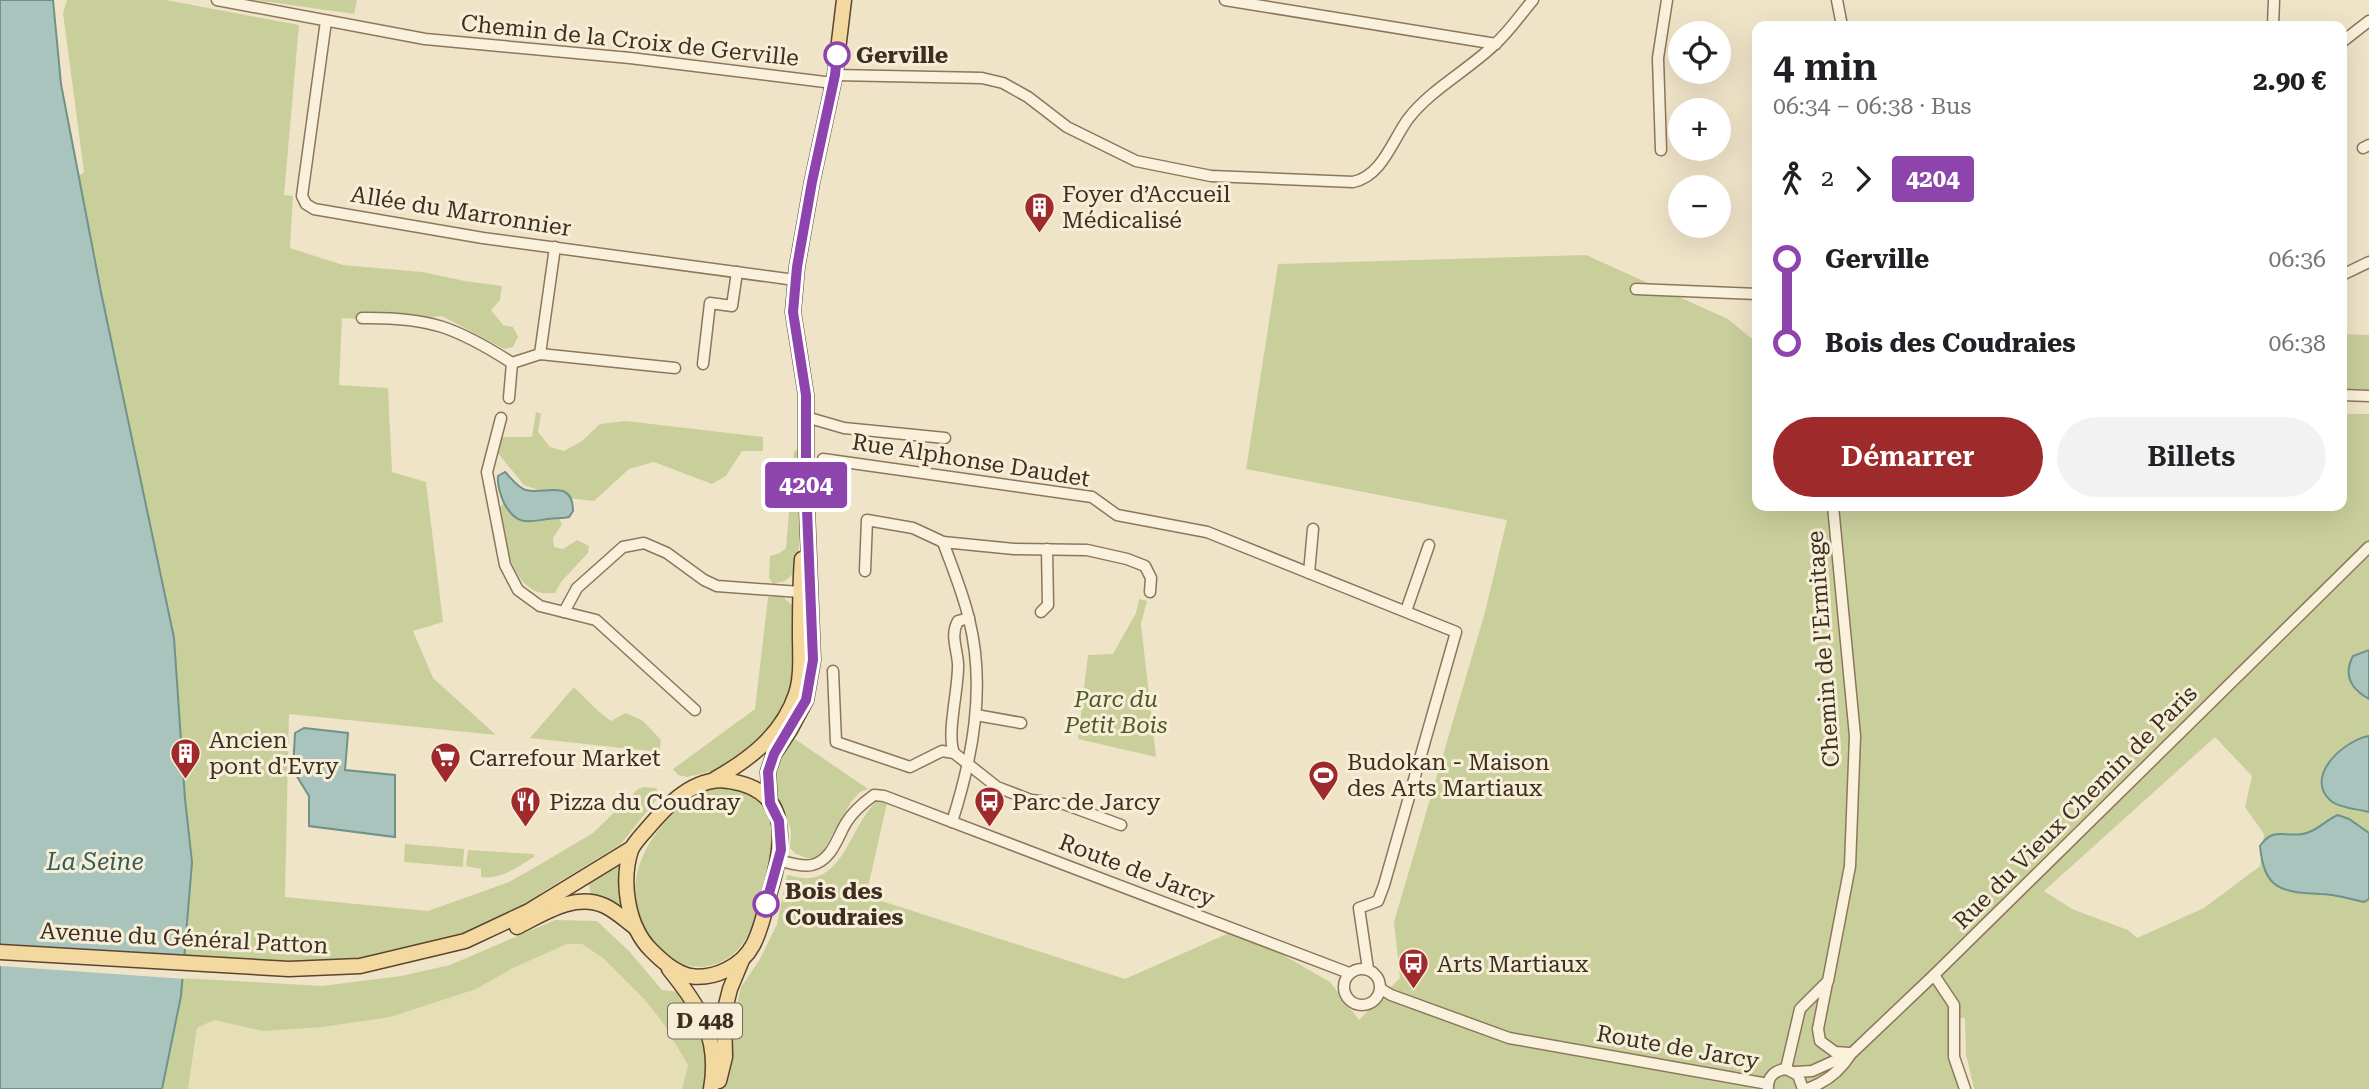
<!DOCTYPE html>
<html lang="fr">
<meta charset="utf-8">
<style>
:root{--surface:#fff;--page:#f2f2f2;--text:#202124;--muted:#757577;--accent:#9e2a2b}
body{margin:0;font-family:"Roboto Serif",serif;background:var(--page);color:var(--text);height:100vh;display:flex;flex-direction:column;font-size:26px;white-space:nowrap}
*{box-sizing:border-box;margin:0}
p{font-size:23px;color:var(--muted)}
.icon{flex:none;width:38px;height:38px;fill:none;stroke:currentColor;stroke-width:2;stroke-linecap:round;stroke-linejoin:round}
.map{position:relative;flex:1;overflow:hidden}
.details{position:absolute;left:1752px;top:21px;width:595px;height:490px;display:flex;flex-direction:column;background:var(--surface);border-radius:14px;box-shadow:0 7px 28px #0002}
.details>*{flex:none}
.badge{padding:0 14px;border-radius:5px;font-size:24px;line-height:46px}
.controls{position:absolute;left:1668px;top:21px;display:grid;gap:14px}
.controls a{display:grid;place-items:center;width:63px;height:63px;border-radius:50%;background:var(--surface);box-shadow:0 7px 28px #0002;font-size:35px}
.map>.badge{position:absolute;translate:-50% -50%;box-shadow:0 0 0 4px #fff}
.legs{display:flex;align-items:center;gap:10px;height:77px;padding:0 21px;font-size:23px}
.legs p{margin-inline-start:auto}
.summary{display:flex;align-items:center;justify-content:space-between;height:119px;padding:0 21px}
h1{font-size:38px;font-weight:600;line-height:52px}
.button{display:flex;gap:14px;margin-top:auto;padding:14px 21px}
.button a{flex:1;height:80px;border-radius:42px;background:var(--accent);color:#fff;font-size:28px;font-weight:600;line-height:80px;text-align:center}
.button a+a{background:var(--page);color:var(--text)}
ul{padding:0 21px;list-style:none}
li{display:flex;align-items:center;gap:24px;height:84px;font-size:26px}
li i{display:grid;place-items:center;width:10px;height:100%;margin:0 9px;background:currentColor}
li i::after{content:'';width:18px;height:18px;margin:-9px;border:5px solid;border-radius:50%;background:var(--surface)}
li p{margin-inline-start:auto}
li:first-child i{background:linear-gradient(#0000 50%,currentColor 0)}
li:last-child i{background:linear-gradient(currentColor 50%,#0000 0)}
.map>svg:first-child{display:block}
.farmland{fill:#e6deb5}
.green{fill:#c9cf9b;fill-rule:evenodd}
.water{fill:#a9c4bc;stroke:#6f938a;stroke-width:2}
.pier{fill:#f0e4c8}
.lines{fill:none;stroke-linecap:round;stroke-linejoin:round}
.minor-casing{stroke:#8d765c;stroke-width:13}
.major-casing{stroke:#5b4430;stroke-width:17}
.minor{stroke:#faf1dc;stroke-width:10}
.major{stroke:#f3d9a0;stroke-width:14}
.line-1-casing{stroke:#fff;stroke-width:16}
.line-1{stroke:#8e44ad;stroke-width:10}
.stop-1-dot{fill:#fff;stroke:#8e44ad;stroke-width:3.5}
.labels{text-anchor:middle;stroke-width:6;stroke-linejoin:round;paint-order:stroke}
.shield{fill:#f7eed8;stroke:#756857;stroke-width:2}
.shield-label{font-size:21px;font-weight:bold;fill:#3d2e20}
.street-label{font-size:23px;fill:#3d2e20;stroke:#f7eed8}
.stop-label{font-size:23px;font-weight:bold;fill:#3d2e20;stroke:#f7eed8;text-anchor:start}
.poi-label{font-size:23px;fill:#3d2e20;stroke:#f7eed8;text-anchor:start}
.park-label{font-size:23px;font-style:italic;fill:#4d5a26;stroke:#f7eed8}
.water-label{font-size:24px;font-style:italic;fill:#2f5d5a;stroke:#f7eed8}
</style>
<div class="map">
<svg width="2369" height="1089" viewBox="0 0 2369 1089">
<rect width="100%" height="100%" fill="#f0e4c8"/>
<polygon class="farmland" points="567,944 582,944 603,958 645,1000 663,1023 688,1065 682,1089 188,1089 197,1028 214,1020 263,1031 476,989 513,968"/>
<g class="green">
<polygon points="67,0 166,0 299,25 284,195 293,196 290,248 343,265 422,272 465,281 502,286 500,300 491,310 503,325 513,327 518,337 513,347 504,349 442,316 400,321 342,318 339,385 388,388 392,472 426,482 443,622 413,631 433,678 496,735 289,714 285,897 428,911 509,882 539,865 593,833 638,789 644,787 656,788 660,795 621,844 541,893 540,897 466,932 380,956 356,960 303,962 184,956 192,862 185,799 174,639 78,177 84,172 63,13"/>
<polygon points="255,0 357,0 354,14"/>
<path d="M1586,255L1728,319L1757,343V506H2342V414H2369V1089H1974L1966,1054L1965,1018H1954L1964,1089H718L741,987L760,959L777,924L787,875C794,876 802,879 809,878C844,876 853,823 876,802L887,803L866,896L1125,979L1238,929L1330,982L1359,1020L1400,978L1394,922L1485,612L1507,520L1246,469L1278,264ZM2215,737L2252,776L2245,807L2264,834L2260,866L2204,908L2137,938L2128,930L2072,909L2044,891Z"/>
<polygon points="2342,334 2369,335 2369,390 2342,389"/>
<polygon points="536,412 541,414 538,432 550,447 564,451 582,441 600,424 626,421 763,437 763,451 742,451 726,476 712,484 654,462 629,469 594,501 558,497 524,485 497,452 492,437 532,437"/>
<polygon points="801,449 802,508 797,570 785,581 773,584 769,578 770,556 780,553 786,548 794,451"/>
<path d="M506,501L554,509L562,524L553,538L554,547L563,549L577,540L589,546L588,553L561,582L555,593C550,593 542,594 538,592C509,582 504,535 498,509Z"/>
<polygon points="768,597 783,597 798,610 796,692 763,743 721,769 687,777 678,775 673,769 755,709"/>
<polygon points="1139,599 1147,601 1141,624 1156,757 1078,739 1088,655 1113,654 1136,613"/>
<polygon points="574,687 597,710 611,721 626,713 643,721 661,740 659,754 650,751 530,738"/>
<polygon points="792,737 868,789 860,792 851,802 822,853 810,859 796,854 790,848 791,831 785,812 773,786 777,758"/>
<path d="M725,787C783,795 775,845 763,887C759,904 755,922 747,937C726,974 681,977 655,944C620,901 635,852 671,816C687,799 701,788 725,787Z"/>
<polygon points="405,844 464,849 463,867 404,862"/>
<path d="M468,850L534,854V857C517,867 501,880 481,877V869L466,866Z"/>
<polygon points="616,864 620,866 621,906 620,908 591,895 588,880"/>
<polygon points="555,920 597,921 629,951 662,990 680,992 707,1030 709,1089 682,1089 688,1065 663,1023 645,1000 603,958 582,944 567,944 513,968 476,989 390,1017 322,1027 263,1031 214,1020 197,1028 188,1089 162,1089 181,996 182,978 322,986 401,976 450,965"/>
</g>
<g class="water">
<polygon points="0,0 53,0 61,84 101,292 174,638 185,799 192,862 181,996 162,1089 0,1089"/>
<path d="M505,472C511,478 518,488 526,490C545,495 573,478 573,511L569,517L563,518C536,517 520,533 504,503C500,494 497,486 498,476Z"/>
<path d="M2369,650V699C2351,689 2343,675 2353,656Z"/>
<polygon points="304,728 348,733 345,770 395,775 395,837 309,826 309,796 293,770 295,733"/>
<path d="M2369,736V812C2358,809 2339,808 2331,801C2303,777 2344,740 2369,736Z"/>
<path d="M2338,815L2349,819L2369,833V899L2364,902C2350,899 2334,894 2320,894C2280,892 2264,889 2260,846C2273,827 2283,837 2302,834C2317,832 2325,820 2338,815Z"/>
</g>
<polygon class="pier" points="0,944 188,956 186,979 0,966"/>
<g class="lines">
<defs>
<g id="minor">
<polyline points="217,0 425,39 630,58 833,83"/>
<polyline points="1225,0 1496,44"/>
<polyline points="1837,0 1842,26"/>
<polyline points="326,21 302,196 306,204 314,209 483,238 795,280"/>
<polyline points="2273,26 2274,0"/>
<polyline points="2342,42 2369,21"/>
<path d="M835,75L982,78L1003,83L1028,97L1067,127L1136,161L1211,176L1353,182C1382,176 1392,141 1408,119C1431,89 1467,71 1494,45C1509,32 1520,15 1533,0"/>
<polyline points="2363,148 2369,145"/>
<polyline points="1661,150 1658,58 1667,0"/>
<polyline points="2342,275 2369,262"/>
<polyline points="1636,289 1757,294"/>
<path d="M362,318C429,317 456,327 512,363"/>
<polyline points="540,354 675,368"/>
<polyline points="703,364 710,303 732,306 737,272"/>
<polyline points="2342,395 2369,396"/>
<polyline points="509,398 512,363 540,354 555,247"/>
<polyline points="806,417 844,428 945,438"/>
<polyline points="501,418 487,472 505,565 518,590 540,606 564,612 577,588 623,547 644,543 667,553 704,580 717,586 800,592"/>
<polyline points="823,459 1092,497 1117,515 1207,532 1456,632 1384,885 1378,901 1359,908 1368,969"/>
<path d="M943,542C952,567 963,593 969,619C986,687 973,756 952,822"/>
<polyline points="865,571 867,520 913,528 943,542 1014,549 1087,550 1127,559 1145,566 1151,578 1150,592"/>
<polyline points="1309,573 1313,529"/>
<polyline points="1406,611 1429,545"/>
<polyline points="564,612 596,620 695,710"/>
<polyline points="1041,612 1048,605 1047,549"/>
<polyline points="833,671 836,742 910,767 942,751 954,753 997,787 1031,800 1064,804 1121,825"/>
<polyline points="976,715 1021,723"/>
<path d="M954,753C946,734 959,688 958,664C957,648 950,635 958,621L969,618"/>
<path d="M779,860C789,863 802,867 812,865C832,860 837,838 846,823C853,811 863,803 874,795L884,796L1349,973"/>
<circle cx="1362" cy="987" r="18"/>
<polyline points="1934,975 1954,1005 1954,1057 1965,1089"/>
<polyline points="1827,983 1818,1029 1820,1041 1835,1052 1849,1053"/>
<polyline points="1381,989 1391,995 1509,1038 1768,1084"/>
<polyline points="1786,1069 1800,1009 1828,981 1850,866 1855,736 1833,506"/>
<polyline points="1795,1072 1812,1071 1852,1053 1934,975 2369,547"/>
<path d="M1768,1089C1767,1077 1775,1070 1786,1069L1798,1075L1803,1089"/>
<path d="M1807,1089C1824,1083 1840,1071 1850,1055"/>
</g>
<g id="major">
<path d="M715,779C750,759 783,734 796,694C802,676 800,654 800,635C800,609 800,584 802,559"/>
<path d="M719,780C794,785 785,841 769,895C765,911 761,930 753,945C742,966 714,980 690,976C674,972 662,961 651,950C627,926 621,881 631,850C634,843 642,835 647,829C666,807 688,782 719,780Z"/>
<polyline points="770,803 768,772 774,754 790,730 806,700 813,660 806,484 806,395 793,312 797,267 812,182 835,75 844,0"/>
<path d="M517,927C543,914 575,892 605,906C616,911 626,921 636,928"/>
<polyline points="0,952 289,969 360,966 465,941 529,911 632,848"/>
<path d="M669,969C700,1007 720,1038 711,1089"/>
<polyline points="719,1081 725,1057 724,1013 730,989 742,960"/>
</g>
</defs>
<use href="#minor" class="minor-casing"/>
<use href="#major" class="major-casing"/>
<use href="#minor" class="minor"/>
<use href="#major" class="major"/>
</g>
<g class="lines">
<defs>
<polyline id="line-1" points="766,904 781,850 779,821 770,803 768,772 774,754 806,700 813,660 806,484 806,395 793,312 797,267 812,182 835,75 837,55"/>
</defs>
<use href="#line-1" class="line-1-casing"/>
<use href="#line-1" class="line-1"/>
</g>
<defs>
<symbol id="building-pin" viewBox="-11 -11 22 30"><path d="M0 17L-7.5 6A9.5 9.5 0 1 1 7.5 6Z" fill="#9e2a2b" stroke="#f7eed8"/><path d="M-4-6H4V6H1V3H-1V6H-4ZM-2.5-4.3h1.7v1.8h-1.7ZM.8-4.3h1.7v1.8H.8ZM-2.5-1h1.7V.8h-1.7ZM.8-1h1.7V.8H.8Z" fill="#fff"/></symbol>
<symbol id="supermarket-pin" viewBox="-11 -11 22 30"><path d="M0 17L-7.5 6A9.5 9.5 0 1 1 7.5 6Z" fill="#9e2a2b" stroke="#f7eed8"/><path d="M-6-5.5h2.5l.6 2H6L4.5 2H-2.5L-4.4-4H-6ZM-1.5 3.2a1.3 1.3 0 1 0 .1 0ZM3 3.2a1.3 1.3 0 1 0 .1 0Z" fill="#fff"/></symbol>
<symbol id="stadium-pin" viewBox="-11 -11 22 30"><path d="M0 17L-7.5 6A9.5 9.5 0 1 1 7.5 6Z" fill="#9e2a2b" stroke="#f7eed8"/><path d="M0-5a6.5 5 0 1 0 0 10a6.5 5 0 1 0 0-10ZM-3.5-1.8h7v3.6h-7Z" fill="#fff"/></symbol>
<symbol id="restaurant-pin" viewBox="-11 -11 22 30"><path d="M0 17L-7.5 6A9.5 9.5 0 1 1 7.5 6Z" fill="#9e2a2b" stroke="#f7eed8"/><path d="M-5-6h1v4h1v-4h1v4h1v-4h1v5L-1.5 .5V6h-2V.5L-5-1ZM5-6V6H3V1.5H1.5Q1.5-4 5-6Z" fill="#fff"/></symbol>
<symbol id="bus-pin" viewBox="-11 -11 22 30"><path d="M0 17L-7.5 6A9.5 9.5 0 1 1 7.5 6Z" fill="#9e2a2b" stroke="#f7eed8"/><path d="M-5-6H5V4H4V6H2V4H-2V6H-4V4H-5ZM-3.5-4V0h7V-4ZM-3.5 1.2v1.5H-2V1.2ZM2 1.2v1.5H3.5V1.2Z" fill="#fff"/></symbol>
</defs>
<g fill-rule="evenodd">
<use href="#building-pin" x="1022" y="190" width="35" height="47"/>
<use href="#building-pin" x="168" y="736" width="35" height="47"/>
<use href="#supermarket-pin" x="428" y="740" width="35" height="47"/>
<use href="#stadium-pin" x="1306" y="758" width="35" height="47"/>
<use href="#restaurant-pin" x="508" y="784" width="35" height="47"/>
<use href="#bus-pin" x="972" y="784" width="35" height="47"/>
<use href="#bus-pin" x="1396" y="946" width="35" height="47"/>
</g>
<g class="stop-1-dot">
<circle cx="837" cy="55" r="12"/>
<circle cx="766" cy="904" r="12"/>
</g>
<g class="labels">
<rect class="shield" x="668" y="1003.5" width="74" height="35" rx="5"/>
<g class="shield-label">
<text x="705" y="1028">D 448</text>
</g>
<g class="street-label">
<text transform="translate(630 40) rotate(6)" y="8">Chemin de la Croix de Gerville</text>
<text transform="translate(461 211) rotate(9)" y="8">Allée du Marronnier</text>
<text transform="translate(971 460) rotate(9)" y="8">Rue Alphonse Daudet</text>
<text transform="translate(1823 649) rotate(-94)" y="8">Chemin de l'Ermitage</text>
<text transform="translate(2075 807) rotate(-45)" y="8">Rue du Vieux Chemin de Paris</text>
<text transform="translate(1137 870) rotate(21)" y="8">Route de Jarcy</text>
<text transform="translate(184 938) rotate(3)" y="8">Avenue du Général Patton</text>
<text transform="translate(1678 1047) rotate(10)" y="8">Route de Jarcy</text>
</g>
<g class="stop-label">
<text x="856" y="63">Gerville</text>
<text x="785" y="899">Bois des<tspan x="785" dy="26">Coudraies</tspan></text>
</g>
<g class="poi-label">
<text x="1062" y="202">Foyer d’Accueil<tspan x="1062" dy="26">Médicalisé</tspan></text>
<text x="209" y="748">Ancien<tspan x="209" dy="26">pont d'Evry</tspan></text>
<text x="469" y="766">Carrefour Market</text>
<text x="1347" y="770">Budokan - Maison<tspan x="1347" dy="26">des Arts Martiaux</tspan></text>
<text x="549" y="810">Pizza du Coudray</text>
<text x="1012" y="810">Parc de Jarcy</text>
<text x="1437" y="972">Arts Martiaux</text>
</g>
<g class="park-label">
<text x="1116" y="707">Parc du<tspan x="1116" dy="26">Petit Bois</tspan></text>
</g>
<g class="water-label">
<text x="95" y="870">La Seine</text>
</g>
</g>
</svg>
<div class="controls">
<a><svg class="icon" aria-label="locate" viewBox="0 0 24 24"><circle cx="12" cy="12" r="6"/><path d="M12 2v4M12 18v4M2 12h4M18 12h4"/></svg></a>
<a>+</a>
<a>−</a>
</div>
<b class="badge" style="left:806px;top:485px;background:#8e44ad;color:#fff">4204</b>
<section class="details">
<div class="summary"><div><h1>4 min</h1><p>06:34 – 06:38 · Bus</p></div><b>2.90 €</b></div>
<div class="legs"><svg class="icon" aria-label="walk" viewBox="0 0 24 24"><circle cx="13" cy="4" r="2"/><path d="M13 8l-2 6 4 7M11 14l-3 7M7 12l3-4h3l4 4"/></svg>2<svg class="icon" aria-label="forward" viewBox="0 0 24 24"><path d="M9 5l7 7-7 7"/></svg><b class="badge" style="background:#8e44ad;color:#fff">4204</b></div>
<ul>
<li><i style="color:#8e44ad"></i><b>Gerville</b><p>06:36</p></li>
<li><i style="color:#8e44ad"></i><b>Bois des Coudraies</b><p>06:38</p></li>
</ul>
<div class="button"><a>Démarrer</a><a>Billets</a></div>
</section>
</div>
